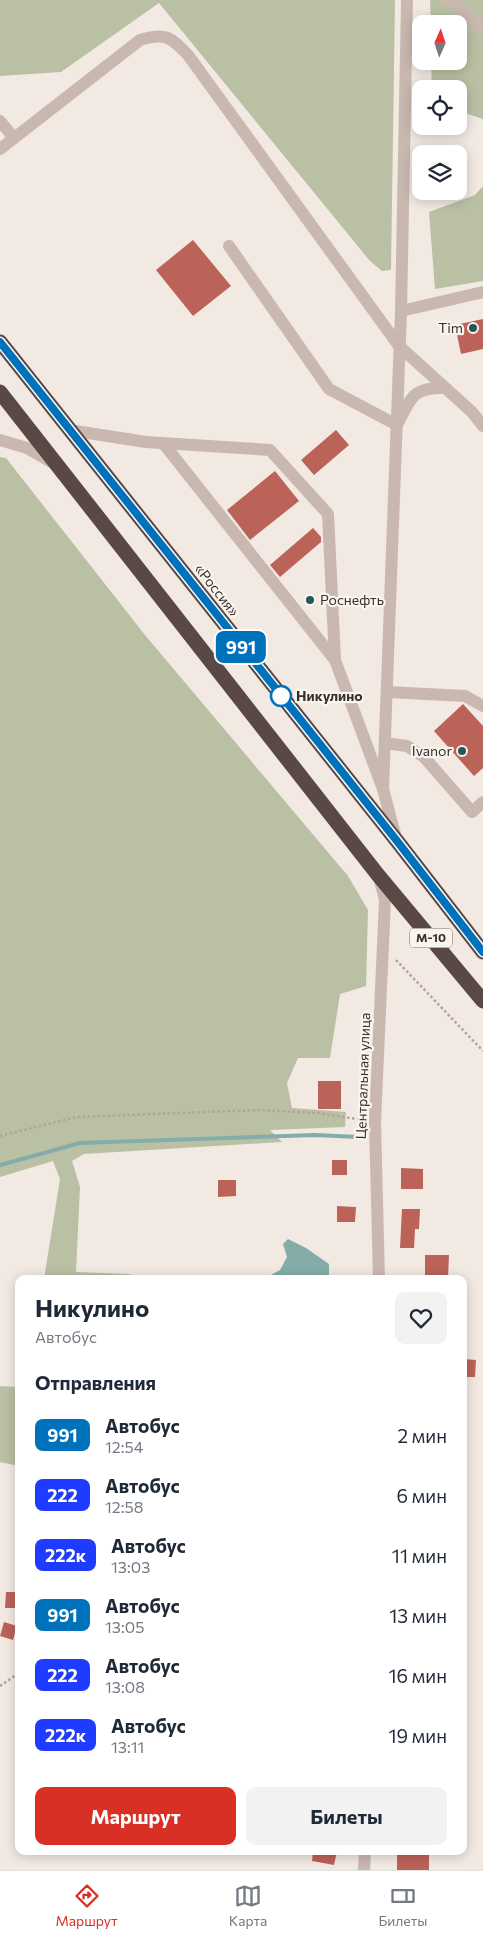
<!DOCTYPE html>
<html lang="ru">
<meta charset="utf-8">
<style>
:root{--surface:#fff;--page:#f2f2f3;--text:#1f2937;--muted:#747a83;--line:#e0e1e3;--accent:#d93025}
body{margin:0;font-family:Commissioner,sans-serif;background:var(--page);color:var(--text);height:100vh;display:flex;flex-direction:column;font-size:19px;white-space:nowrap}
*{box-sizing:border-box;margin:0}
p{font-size:16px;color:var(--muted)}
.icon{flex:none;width:28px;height:28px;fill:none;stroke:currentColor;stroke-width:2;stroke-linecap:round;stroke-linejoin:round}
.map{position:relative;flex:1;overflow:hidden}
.details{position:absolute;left:15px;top:1275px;width:452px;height:580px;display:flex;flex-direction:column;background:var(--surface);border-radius:10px;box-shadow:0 2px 12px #0003}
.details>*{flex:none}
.badge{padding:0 10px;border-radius:8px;font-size:18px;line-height:32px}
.needle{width:32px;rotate:3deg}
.buttons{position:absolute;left:412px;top:15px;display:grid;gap:10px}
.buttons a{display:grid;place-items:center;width:55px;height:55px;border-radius:10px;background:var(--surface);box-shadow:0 2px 12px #0003;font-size:25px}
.map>.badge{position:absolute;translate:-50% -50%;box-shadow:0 0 0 2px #fff}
h2{padding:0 20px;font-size:19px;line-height:45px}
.round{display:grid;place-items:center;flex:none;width:52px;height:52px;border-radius:10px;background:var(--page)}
.summary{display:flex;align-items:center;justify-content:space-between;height:85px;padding:0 20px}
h1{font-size:24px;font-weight:700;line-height:38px}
.primary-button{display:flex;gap:10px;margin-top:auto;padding:10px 20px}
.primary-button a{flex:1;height:58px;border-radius:10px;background:var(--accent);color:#fff;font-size:20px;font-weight:700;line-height:58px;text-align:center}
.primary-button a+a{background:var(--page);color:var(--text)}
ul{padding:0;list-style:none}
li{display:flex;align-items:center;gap:15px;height:60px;padding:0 20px}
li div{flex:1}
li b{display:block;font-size:19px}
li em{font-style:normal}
li .badge{min-width:55px;font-weight:700;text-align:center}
.tabs{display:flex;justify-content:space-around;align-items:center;height:70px;border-top:1px solid var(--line);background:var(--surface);font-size:14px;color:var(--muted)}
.tabs a{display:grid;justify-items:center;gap:2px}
.tabs .selected{color:var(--accent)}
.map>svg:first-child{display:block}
.green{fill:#bac0a4}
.water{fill:#84ada9}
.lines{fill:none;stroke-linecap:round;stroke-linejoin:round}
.stream{stroke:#84ada9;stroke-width:4}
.building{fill:#bb6358}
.path{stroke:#b5a29a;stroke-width:2.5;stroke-dasharray:2.5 2.5;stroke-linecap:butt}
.minor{stroke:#c9b8af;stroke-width:12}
.highway{stroke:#594845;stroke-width:15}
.line-casing{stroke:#fff;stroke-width:11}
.line{stroke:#0072bc;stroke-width:8}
.poi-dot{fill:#265754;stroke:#faf4ef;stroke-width:2}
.stop-dot{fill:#fff;stroke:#0072bc;stroke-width:2.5}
.labels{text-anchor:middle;stroke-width:4.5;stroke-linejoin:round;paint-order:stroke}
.shield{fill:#faf4ef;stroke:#736a67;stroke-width:1}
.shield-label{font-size:12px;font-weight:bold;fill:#392f2d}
.poi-label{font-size:14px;fill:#392f2d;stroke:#faf4ef;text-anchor:end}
.street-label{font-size:14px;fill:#392f2d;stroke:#faf4ef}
.stop-label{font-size:14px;font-weight:bold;fill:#392f2d;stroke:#faf4ef;text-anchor:start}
</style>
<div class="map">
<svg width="483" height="1870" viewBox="0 0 483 1870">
<rect width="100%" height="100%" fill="#f2e9e3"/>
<g class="green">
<polygon points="0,0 395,0 391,270 382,271 370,261 159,3 61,72 0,76"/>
<polygon points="430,0 483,0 483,119 459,111 459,89 432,89 431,61 459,61 459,24 431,24"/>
<polygon points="483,186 483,281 435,289 429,212 475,195"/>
<polygon points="0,457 6,458 145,635 348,876 368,910 366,986 340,994 330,1058 298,1058 287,1083 292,1108 346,1112 345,1127 270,1130 282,1142 84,1154 72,1161 80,1187 76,1272 128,1274 149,1279 44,1279 60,1179 53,1161 0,1177"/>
<polygon points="0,1386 19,1387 19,1466 0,1462"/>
</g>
<polygon class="water" points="288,1239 306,1248 329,1264 329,1279 271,1279 269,1276 280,1270 287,1257 283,1244"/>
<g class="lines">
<polyline class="stream" points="0,1165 80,1143 315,1135 359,1137"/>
</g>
<g class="building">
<polygon points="193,240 231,286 193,316 156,270"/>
<polygon points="483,319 483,349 461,354 455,325"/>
<polygon points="336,430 349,445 314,475 301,460"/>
<polygon points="275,471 299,501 250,540 227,510"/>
<polygon points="313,528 321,537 321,542 280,577 270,565"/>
<polygon points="463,704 483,726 483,768 474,776 434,731"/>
<rect x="318" y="1081" width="23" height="28"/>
<rect x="332" y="1160" width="15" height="15"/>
<polygon points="401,1168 423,1169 423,1189 401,1189"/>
<polygon points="218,1180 236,1180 236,1196 218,1197"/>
<polygon points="337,1206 356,1207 355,1222 337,1222"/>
<polygon points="402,1209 420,1209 419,1229 415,1229 414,1248 400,1248"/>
<polygon points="425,1255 449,1255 448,1278 425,1277"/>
<polygon points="464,1359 476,1360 475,1377 464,1377"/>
<polygon points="6,1592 19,1592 19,1608 5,1608"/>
<polygon points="4,1622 17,1626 13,1640 0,1636"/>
<polygon points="313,1851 337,1851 334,1865 312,1861"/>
<rect x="397" y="1854" width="32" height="16"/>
</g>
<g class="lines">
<g class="path">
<polyline points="396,960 483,1051"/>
<polyline points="0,1136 76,1117 259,1110 318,1113 363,1120"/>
<polyline points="0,1686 19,1673"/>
</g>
<g class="minor">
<polyline points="448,0 454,2 483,29"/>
<polyline points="0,121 14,138"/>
<path d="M0,149L140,40C165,32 171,37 188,55L399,346L472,412L483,426"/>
<path d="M229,246L329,389L397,425C411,399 411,387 445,388"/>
<polyline points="401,311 483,292"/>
<polyline points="69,430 146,442 270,450 328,514 335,660 383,789 396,838"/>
<polyline points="0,440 27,448 55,464"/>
<polyline points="163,443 335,660"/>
<polyline points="387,692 465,696 483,706"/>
<polyline points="385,743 407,746 424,757 472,812 483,802"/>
<polyline points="383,789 401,311 407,0"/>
<polyline points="379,1279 375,1122 385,900 379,877"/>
<polyline points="364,1870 365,1851"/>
</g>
<g class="highway">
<polyline points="0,342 397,841 483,952"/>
<polyline points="0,392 378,875 483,1001"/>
</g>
</g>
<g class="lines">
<defs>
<polyline id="line" points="0,342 397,841 483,952"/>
</defs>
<use href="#line" class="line-casing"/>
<use href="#line" class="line"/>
</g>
<g class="poi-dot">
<circle cx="473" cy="328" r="5"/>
<circle cx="310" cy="600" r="5"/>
<circle cx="462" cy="751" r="5"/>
</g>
<circle class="stop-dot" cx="281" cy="696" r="10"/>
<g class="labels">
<rect class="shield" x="410" y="928.5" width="42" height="19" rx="4"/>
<g class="shield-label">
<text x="431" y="942">М-10</text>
</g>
<g class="poi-label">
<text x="463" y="333">Tim</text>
<text x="320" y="605" text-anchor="start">Роснефть</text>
<text x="452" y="756">Ivanor</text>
</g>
<g class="street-label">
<text transform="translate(217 590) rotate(52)" y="5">«Россия»</text>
<text transform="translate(363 1076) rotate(-88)" y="5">Центральная улица</text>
</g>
<g class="stop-label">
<text x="296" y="701">Никулино</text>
</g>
</g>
</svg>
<div class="buttons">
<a><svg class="needle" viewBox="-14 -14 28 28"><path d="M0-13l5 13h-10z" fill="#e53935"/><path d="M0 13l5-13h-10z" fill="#747a83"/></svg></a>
<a><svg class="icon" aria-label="locate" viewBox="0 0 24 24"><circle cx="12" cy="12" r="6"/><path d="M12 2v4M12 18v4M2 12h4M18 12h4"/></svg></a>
<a><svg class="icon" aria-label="layers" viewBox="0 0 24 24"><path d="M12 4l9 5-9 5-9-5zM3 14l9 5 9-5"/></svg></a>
</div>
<b class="badge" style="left:241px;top:647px;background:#0072bc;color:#fff">991</b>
<section class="details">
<div class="summary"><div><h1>Никулино</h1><p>Автобус</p></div><a class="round"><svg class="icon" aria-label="heart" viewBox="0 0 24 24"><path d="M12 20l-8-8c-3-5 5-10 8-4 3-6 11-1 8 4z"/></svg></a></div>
<h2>Отправления</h2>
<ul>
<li><span class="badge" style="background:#0072bc;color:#fff">991</span><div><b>Автобус</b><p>12:54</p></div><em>2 мин</em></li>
<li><span class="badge" style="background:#1f3bff;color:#fff">222</span><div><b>Автобус</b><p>12:58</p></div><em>6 мин</em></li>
<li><span class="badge" style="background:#1f3bff;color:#fff">222к</span><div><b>Автобус</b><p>13:03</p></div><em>11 мин</em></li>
<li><span class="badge" style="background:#0072bc;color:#fff">991</span><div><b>Автобус</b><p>13:05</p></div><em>13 мин</em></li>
<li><span class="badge" style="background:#1f3bff;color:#fff">222</span><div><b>Автобус</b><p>13:08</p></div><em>16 мин</em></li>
<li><span class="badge" style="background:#1f3bff;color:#fff">222к</span><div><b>Автобус</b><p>13:11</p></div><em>19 мин</em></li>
</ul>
<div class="primary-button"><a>Маршрут</a><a>Билеты</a></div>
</section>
</div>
<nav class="tabs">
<a class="selected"><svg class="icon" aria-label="directions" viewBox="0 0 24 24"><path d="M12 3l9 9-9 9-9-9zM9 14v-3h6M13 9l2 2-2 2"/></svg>Маршрут</a>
<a><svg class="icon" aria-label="map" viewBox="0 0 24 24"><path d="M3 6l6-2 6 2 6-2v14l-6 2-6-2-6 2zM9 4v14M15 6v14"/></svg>Карта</a>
<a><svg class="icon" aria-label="tickets" viewBox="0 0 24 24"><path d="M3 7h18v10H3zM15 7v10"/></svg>Билеты</a>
</nav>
